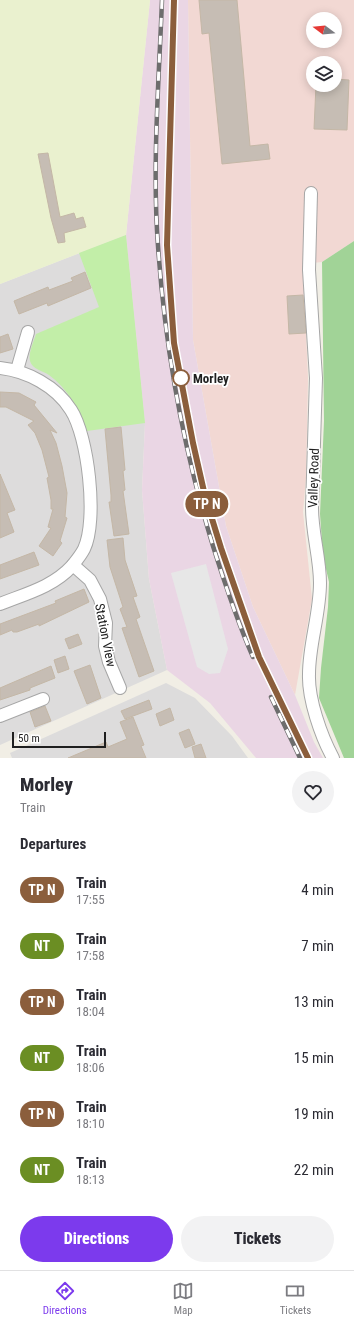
<!DOCTYPE html>
<style>
:root{--surface:#fff;--page:#f2f2f3;--text:#2b2b33;--muted:#7c7c81;--line:#e1e1e2;--accent:#7c3aed}
body{margin:0;font-family:"Roboto Condensed",sans-serif;background:var(--page);color:var(--text);height:100vh;display:flex;flex-direction:column;font-size:15px;white-space:nowrap}
*{box-sizing:border-box;margin:0}
p{font-size:13px;color:var(--muted)}
.icon{flex:none;width:22px;height:22px;fill:none;stroke:currentColor;stroke-width:2;stroke-linecap:round;stroke-linejoin:round}
.map{position:relative;height:758px;overflow:hidden}
.panel{display:flex;flex-direction:column;background:var(--surface);flex:1}
.panel>*{flex:none}
.badge{padding:0 8px;border-radius:13px;font-size:14px;line-height:26px}
.needle{width:26px;rotate:286deg}
.buttons{position:absolute;left:306px;top:12px;display:grid;gap:8px}
.buttons a{display:grid;place-items:center;width:36px;height:36px;border-radius:50%;background:var(--surface);box-shadow:0 2px 10px #0003;font-size:20px}
.scale{position:absolute;left:12px;bottom:10px;width:94px;box-sizing:border-box;padding-left:4px;border:2px solid #1f1f1f;border-top:0;font-size:11px;line-height:14px;white-space:nowrap;color:#1f1f1f;-webkit-text-stroke:3px #fff;paint-order:stroke}
.map>.badge{position:absolute;translate:-50% -50%;box-shadow:0 0 0 2px #fff}
h2{padding:0 20px;font-size:15px;line-height:36px}
.round{display:grid;place-items:center;flex:none;width:42px;height:42px;border-radius:21px;background:var(--page)}
.head{display:flex;align-items:center;justify-content:space-between;height:68px;padding:0 20px}
h1{font-size:19px;font-weight:800;line-height:30px}
.primary-button{display:flex;gap:8px;margin-top:auto;padding:8px 20px}
.primary-button a{flex:1;height:46px;border-radius:24px;background:var(--accent);color:#fff;font-size:16px;font-weight:800;line-height:46px;text-align:center}
.primary-button a+a{background:var(--page);color:var(--text)}
ul{padding:0;list-style:none}
li{display:flex;align-items:center;gap:12px;height:56px;padding:0 20px}
li div{flex:1}
li b{display:block;font-size:15px}
li em{font-style:normal}
li .badge{min-width:44px;font-weight:700;text-align:center}
.menu{display:flex;justify-content:space-around;align-items:center;height:56px;border-top:1px solid var(--line);background:var(--surface);font-size:11px;color:var(--muted)}
.menu a{display:grid;justify-items:center;gap:2px}
.menu .on{color:var(--accent)}
.map>svg:first-child{display:block}
.residential{fill:#dddcdc}
.commercial{fill:#f2d8d3;fill-rule:evenodd}
.industrial{fill:#ead6e4}
.farmland{fill:#eaf1cf}
.grass{fill:#c2eea8}
.forest{fill:#a1d397}
.parking{fill:#e7e7e7}
.building{fill:#c6bdb4;stroke:#c4b7a6}
.lines{fill:none;stroke-linecap:round;stroke-linejoin:round}
.minor-casing{stroke:#a6a6a6;stroke-width:14}
.minor{stroke:#fff;stroke-width:12}
.rail-casing{stroke:#6d6d6d;stroke-width:4.5}
.rail{stroke:#fff;stroke-width:3;stroke-dasharray:9;stroke-linecap:butt}
.line-casing{stroke:#fff;stroke-width:9}
.line{stroke:#8b5e3c;stroke-width:6}
.stop-dot{fill:#fff;stroke:#8b5e3c;stroke-width:2}
.labels{text-anchor:middle;stroke-width:3.5;stroke-linejoin:round;paint-order:stroke}
.stop-label{font-size:13px;font-weight:bold;fill:#1f1f1f;stroke:#fff;text-anchor:start}
.street-label{font-size:13px;fill:#1f1f1f;stroke:#fff}
</style>
<div class="map">
<svg width="354" height="758" viewBox="0 0 354 758">
<rect width="100%" height="100%" fill="#f1eee5"/>
<g class="residential">
<polygon points="126,235 145,423 142,490 149,579 167,670 0,745 0,284"/>
<polygon points="166,683 195,698 232,736 248,758 12,758 10,753"/>
</g>
<path class="commercial" d="M188,0H354V241L322,262L303,264L308,378L306,478L303,512L312,599L295,695L253,607L226,526L193,340ZM313,19H335V41H313ZM313,63H335V85H313Z"/>
<polygon class="industrial" points="150,0 188,0 193,340 226,526 253,607 295,695 314,742 323,758 256,758 210,703 167,670 149,579 142,490 145,423 126,235"/>
<polygon class="farmland" points="0,0 150,0 126,235 0,284"/>
<path class="grass" d="M126,235L145,423L87,431C80,410 67,388 49,375C43,371 32,369 30,361C28,353 34,341 36,334L99,307L79,253Z"/>
<polygon class="forest" points="354,241 354,758 344,758 319,698 321,668 328,607 329,582 323,556 320,514 324,421 322,262"/>
<polygon class="parking" points="206,564 228,649 220,673 209,674 197,667 171,573"/>
<g class="building">
<polygon points="199,0 237,0 250,146 268,144 270,159 222,164 209,33 202,34"/>
<polygon points="335,79 349,80 347,130 314,129 316,85 335,85"/>
<polygon points="48,153 60,217 74,213 76,219 83,217 86,227 64,233 65,242 58,243 51,218 38,154"/>
<polygon points="85,272 91,288 48,306 47,303 19,314 14,301 48,287 49,290 73,281 71,278"/>
<polygon points="303,295 306,333 289,334 287,296"/>
<polygon points="8,334 13,349 0,353 0,337"/>
<polygon points="0,392 19,393 36,402 34,405 57,433 50,430 56,443 62,466 67,493 65,517 67,518 60,541 62,543 53,556 39,546 51,528 48,527 53,509 51,509 51,500 47,478 49,477 42,450 35,433 28,425 34,421 6,407 0,407"/>
<polygon points="121,427 125,470 123,471 125,490 123,491 129,534 114,536 109,502 111,502 111,495 105,429"/>
<polygon points="0,474 15,510 7,513 14,532 0,538"/>
<polygon points="123,538 125,560 137,596 133,597 140,617 136,619 154,671 139,677 122,628 127,627 120,609 123,607 110,567 107,540"/>
<polygon points="34,552 39,565 0,579 0,565"/>
<polygon points="84,589 89,602 39,626 39,624 17,632 13,632 12,630 0,635 0,624 56,603 55,601"/>
<polygon points="78,634 82,644 69,649 65,639"/>
<polygon points="65,656 69,669 58,673 54,660"/>
<polygon points="90,665 101,698 87,704 74,671"/>
<polygon points="51,666 55,678 30,688 30,690 0,700 0,688"/>
<polygon points="149,700 152,709 125,719 121,711"/>
<polygon points="45,706 51,721 35,727 30,712"/>
<polygon points="170,708 174,720 160,726 156,714"/>
<polygon points="133,717 144,745 141,746 146,758 68,758 106,742 108,747 127,739 120,722"/>
<polygon points="189,729 195,744 185,748 179,733"/>
<polygon points="201,744 206,758 195,758 192,747"/>
</g>
<g class="lines">
<defs>
<g id="minor">
<path d="M311,193L309,270L316,378L312,508C312,533 320,558 320,583C320,614 309,644 309,674C308,699 321,736 333,758"/>
<path d="M0,368C27,371 56,386 71,410C88,436 98,520 84,549C81,555 76,561 72,566C53,587 25,594 0,604"/>
<polyline points="17,370 28,332"/>
<polyline points="73,565 90,580 100,599 106,623 105,646 109,662 120,688"/>
<polyline points="0,716 43,699"/>
</g>
</defs>
<use href="#minor" class="minor-casing"/>
<use href="#minor" class="minor"/>
<defs>
<g id="rail">
<path d="M162,0C159,81 152,165 158,246C165,348 183,448 213,546C225,584 237,621 253,657"/>
<polyline points="174,0 167,245 174,343 190,430 205,496 221,548 259,657 308,758"/>
<polyline points="271,697 300,758"/>
</g>
</defs>
<use href="#rail" class="rail-casing"/>
<use href="#rail" class="rail"/>
</g>
<g class="lines">
<defs>
<polyline id="line" points="174,0 167,245 174,343 193,443 205,496 221,548 259,657 308,758"/>
</defs>
<use href="#line" class="line-casing"/>
<use href="#line" class="line"/>
</g>
<circle class="stop-dot" cx="181" cy="378" r="8"/>
<g class="labels">
<g class="stop-label">
<text x="193" y="383">Morley</text>
</g>
<g class="street-label">
<text transform="translate(313 478) rotate(-88)" y="5">Valley Road</text>
<text transform="translate(106 635) rotate(79)" y="5">Station View</text>
</g>
</g>
</svg>
<div class="buttons">
<a><svg class="needle" viewBox="-14 -14 28 28"><path d="M0-13l5 13h-10z" fill="#e53935"/><path d="M0 13l5-13h-10z" fill="#7c7c81"/></svg></a>
<a><svg class="icon" aria-label="layers" viewBox="0 0 24 24"><path d="M12 4l9 5-9 5-9-5zM3 14l9 5 9-5"/></svg></a>
</div>
<div class="scale">50 m</div>
<b class="badge" style="left:207px;top:504px;background:#8b5e3c;color:#fff">TP N</b>
</div>
<section class="panel">
<div class="head"><div><h1>Morley</h1><p>Train</p></div><a class="round"><svg class="icon" aria-label="heart" viewBox="0 0 24 24"><path d="M12 20l-8-8c-3-5 5-10 8-4 3-6 11-1 8 4z"/></svg></a></div>
<h2>Departures</h2>
<ul>
<li><span class="badge" style="background:#8b5e3c;color:#fff">TP N</span><div><b>Train</b><p>17:55</p></div><em>4 min</em></li>
<li><span class="badge" style="background:#6b8e23;color:#fff">NT</span><div><b>Train</b><p>17:58</p></div><em>7 min</em></li>
<li><span class="badge" style="background:#8b5e3c;color:#fff">TP N</span><div><b>Train</b><p>18:04</p></div><em>13 min</em></li>
<li><span class="badge" style="background:#6b8e23;color:#fff">NT</span><div><b>Train</b><p>18:06</p></div><em>15 min</em></li>
<li><span class="badge" style="background:#8b5e3c;color:#fff">TP N</span><div><b>Train</b><p>18:10</p></div><em>19 min</em></li>
<li><span class="badge" style="background:#6b8e23;color:#fff">NT</span><div><b>Train</b><p>18:13</p></div><em>22 min</em></li>
</ul>
<div class="primary-button"><a>Directions</a><a>Tickets</a></div>
</section>
<nav class="menu">
<a class="on"><svg class="icon" aria-label="directions" viewBox="0 0 24 24"><path d="M12 3l9 9-9 9-9-9zM9 14v-3h6M13 9l2 2-2 2"/></svg>Directions</a>
<a><svg class="icon" aria-label="map" viewBox="0 0 24 24"><path d="M3 6l6-2 6 2 6-2v14l-6 2-6-2-6 2zM9 4v14M15 6v14"/></svg>Map</a>
<a><svg class="icon" aria-label="tickets" viewBox="0 0 24 24"><path d="M3 7h18v10H3zM15 7v10"/></svg>Tickets</a>
</nav>
